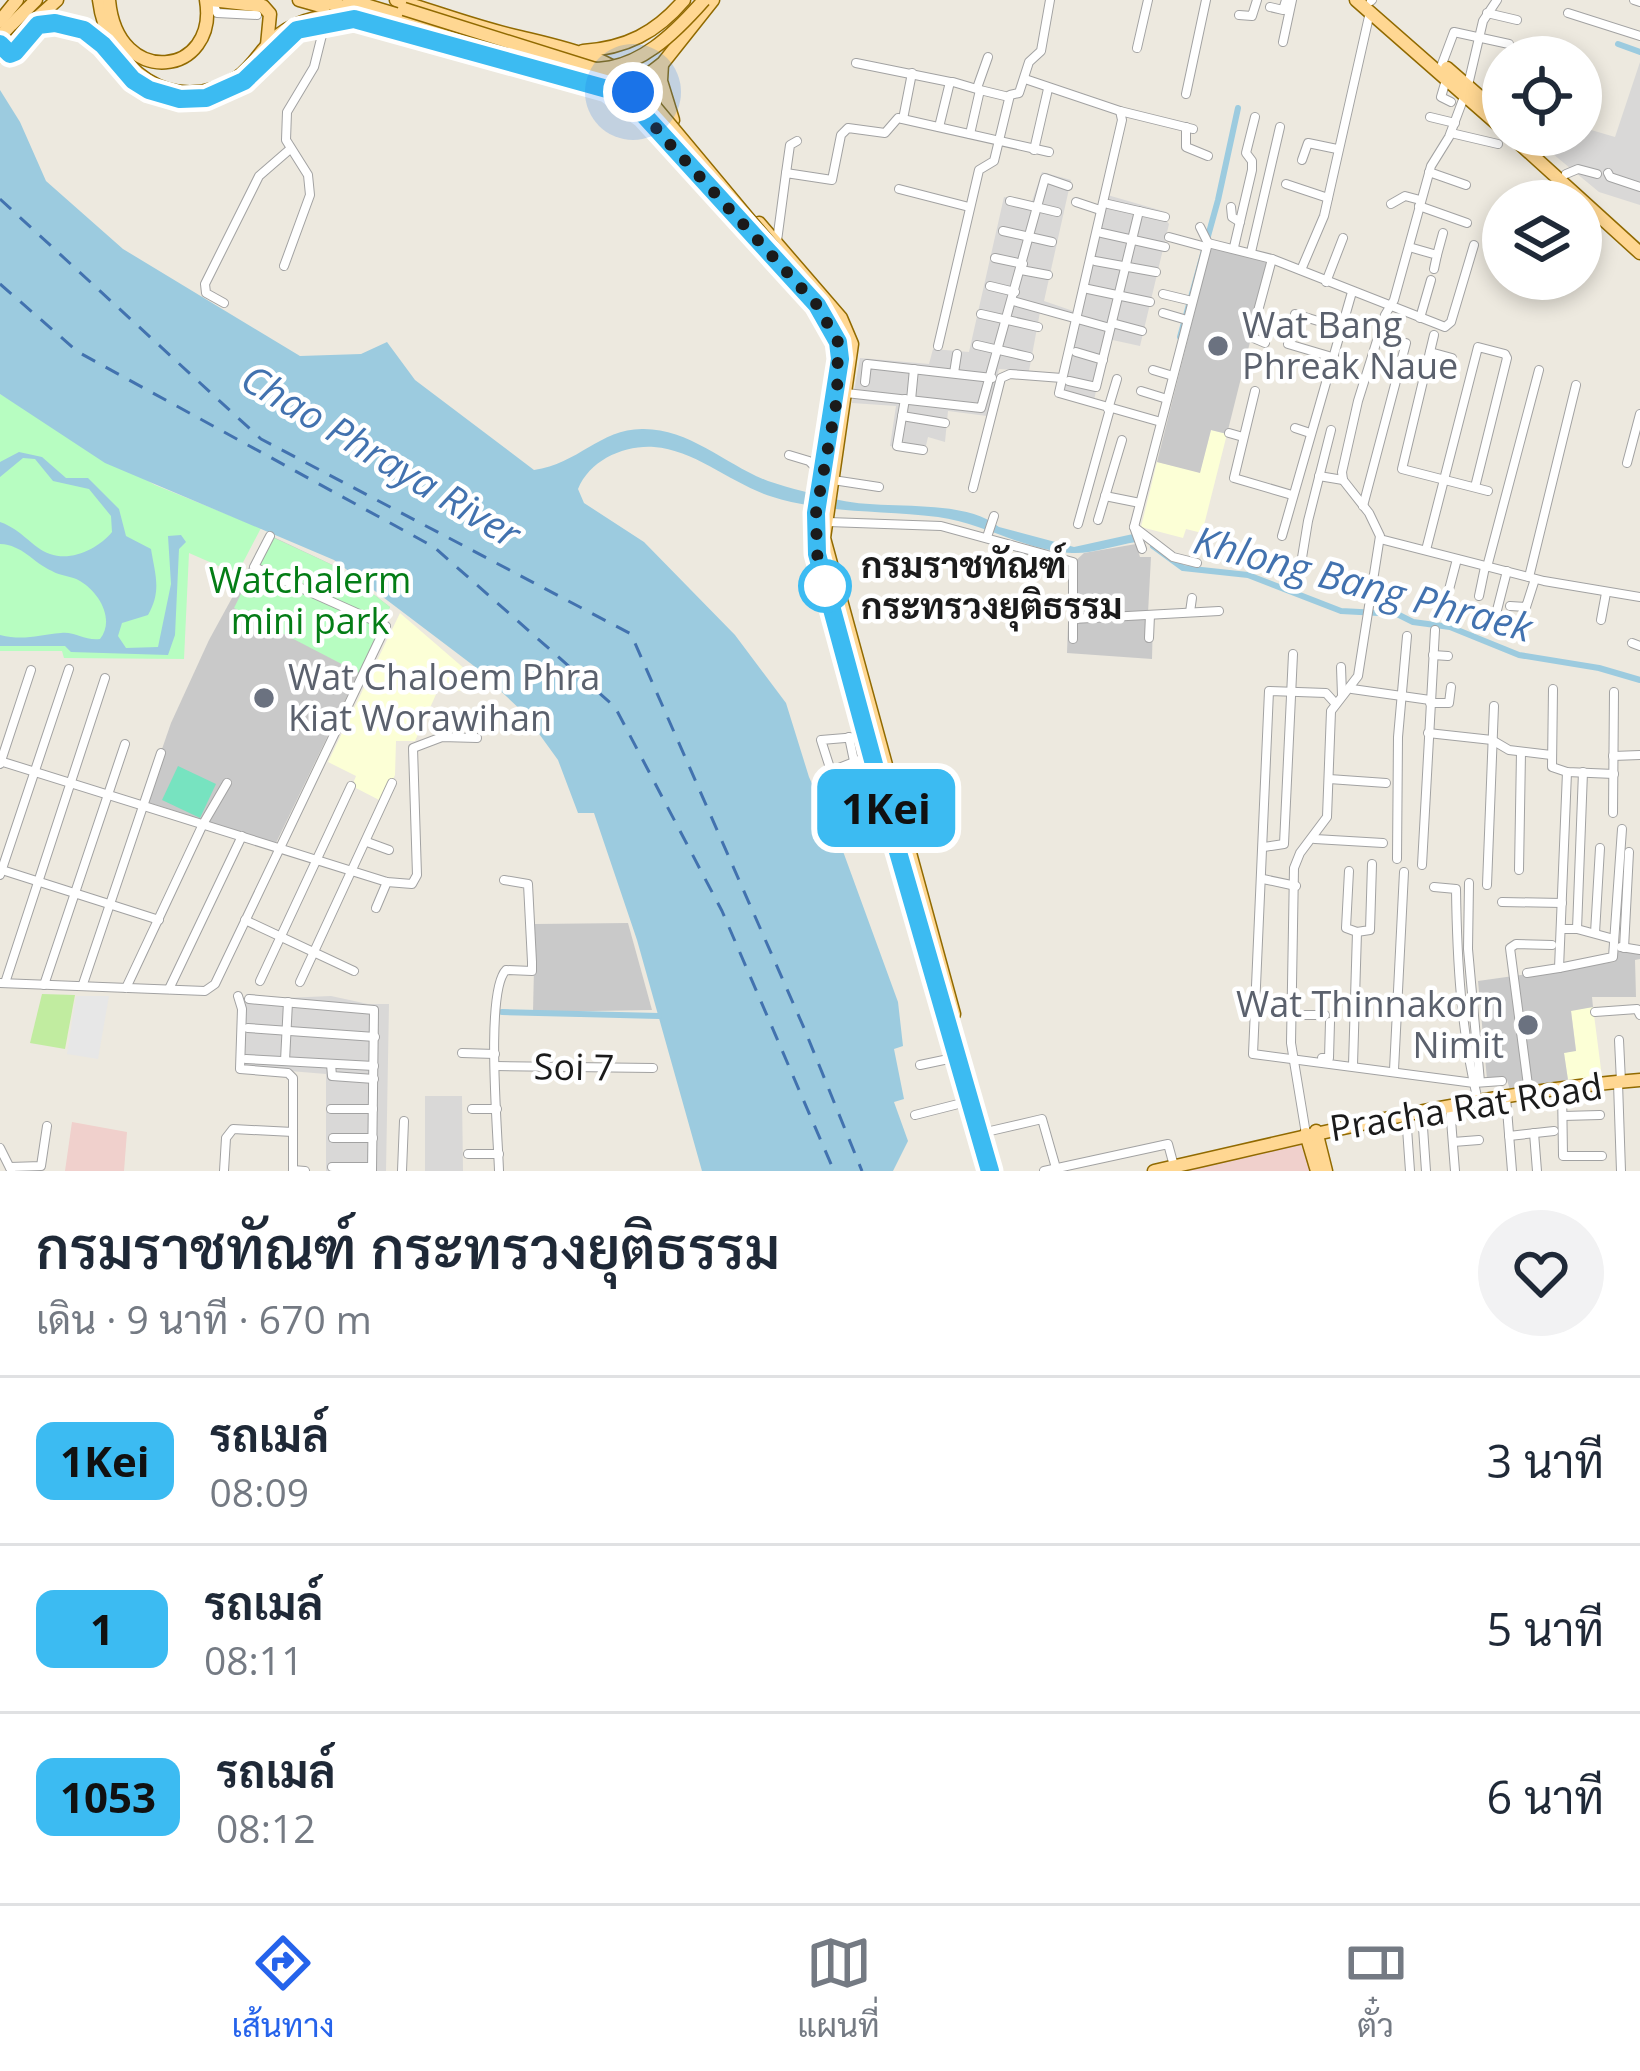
<!DOCTYPE html>
<html lang="th">
<meta charset="utf-8">
<style>
:root{--surface:#fff;--page:#f2f2f3;--text:#1f2937;--muted:#747a83;--line:#e0e1e3;--accent:#2563eb}
body{margin:0;font-family:"Open Sans",Sarabun,sans-serif;background:var(--page);color:var(--text);height:100vh;display:flex;flex-direction:column;font-size:45px;white-space:nowrap}
*{box-sizing:border-box;margin:0}
p{font-size:39px;color:var(--muted)}
.icon{flex:none;width:66px;height:66px;fill:none;stroke:currentColor;stroke-width:2;stroke-linecap:round;stroke-linejoin:round}
.map{position:relative;height:1171px;overflow:hidden}
.drawer{display:flex;flex-direction:column;background:var(--surface);flex:1}
.drawer>*{flex:none}
.badge{padding:0 24px;border-radius:18px;font-size:42px;line-height:78px}
.tools{position:absolute;left:1482px;top:36px;display:grid;gap:24px}
.tools a{display:grid;place-items:center;width:120px;height:120px;border-radius:50%;background:var(--surface);box-shadow:0 6px 18px #0003;font-size:60px}
.you{position:absolute;width:60px;height:60px;margin:-30px;border:9px solid #fff;border-radius:50%;background:#1a73e8;box-shadow:0 0 0 18px #1a73e833}
.map>.badge{position:absolute;translate:-50% -50%;box-shadow:0 0 0 6px #fff}
.round{display:grid;place-items:center;flex:none;width:126px;height:126px;border-radius:63px;background:var(--page)}
.headline{display:flex;align-items:center;justify-content:space-between;height:204px;padding:0 36px}
h1{font-size:57px;font-weight:600;line-height:90px}
ul{padding:0;list-style:none}
li{display:flex;align-items:center;gap:36px;height:168px;padding:0 36px;border-top:3px solid var(--line)}
li div{flex:1}
li b{display:block;font-size:45px}
li em{font-style:normal}
li .badge{min-width:132px;font-weight:700;text-align:center}
.tabs{display:flex;justify-content:space-around;align-items:center;height:168px;border-top:3px solid var(--line);background:var(--surface);font-size:33px;color:var(--muted)}
.tabs a{display:grid;justify-items:center;gap:6px}
.tabs .on{color:var(--accent)}
.map>svg:first-child{display:block}
.residential{fill:#d9d8d7}
.commercial{fill:#f0d0cc}
.education{fill:#fcffd6}
.religious{fill:#c9c9c9}
.grass{fill:#c1eca0}
.park{fill:#b7fdc1}
.pitch{fill:#77e3c0}
.parking{fill:#e7e7e7}
.water{fill:#9ccbdf}
.lines{fill:none;stroke-linecap:round;stroke-linejoin:round}
.canal{stroke:#9ccbdf;stroke-width:6}
.ferry{stroke:#4272af;stroke-width:3;stroke-dasharray:15 12;stroke-linecap:butt}
.minor-casing{stroke:#a2a2a2;stroke-width:10}
.major-casing{stroke:#916a00;stroke-width:15}
.minor{stroke:#fff;stroke-width:8}
.major{stroke:#ffd792;stroke-width:12}
.major-bridge-casing{stroke:#916a00;stroke-width:15;stroke-linecap:butt}
.major-bridge{stroke:#ffd792;stroke-width:12}
.line-casing{stroke:#fff;stroke-width:27}
.line{stroke:#3cbbf2;stroke-width:18}
.walk{stroke:#1b1b1b;stroke-width:12;stroke-dasharray:0 21.6}
.worship-dot{fill:#6b7280;stroke:#fff;stroke-width:4.5}
.stop-dot{fill:#fff;stroke:#3cbbf2;stroke-width:6}
.labels{text-anchor:middle;stroke-width:9;stroke-linejoin:round;paint-order:stroke}
.worship-label{font-size:36px;fill:#5b616d;stroke:#fff;text-anchor:start}
.stop-label{font-size:36px;font-weight:bold;fill:#1b1b1b;stroke:#fff;text-anchor:start}
.park-label{font-size:36px;fill:#047d16;stroke:#fff}
.street-label{font-size:36px;fill:#1b1b1b;stroke:#fff}
.water-label{font-size:39px;font-style:italic;fill:#4272af;stroke:#fff}
</style>
<div class="map">
<svg width="1640" height="1171" viewBox="0 0 1640 1171">
<rect width="100%" height="100%" fill="#ede9df"/>
<g class="residential">
<polygon points="1640,62 1640,205 1599,192 1547,149 1551,135 1581,135 1581,127 1615,137"/>
<polygon points="1042,172 1071,180 1044,301 1076,312 1104,194 1166,212 1165,219 1169,224 1140,346 1108,339 1094,400 1060,390 1075,322 1040,312 1029,371 999,369 987,416 948,411 945,442 928,437 924,454 890,446 896,406 852,403 860,358 929,364 933,349 969,352 1004,197 1032,201"/>
<polygon points="246,994 284,998 331,996 368,1004 389,1004 386,1171 326,1171 326,1074 241,1067"/>
<polygon points="425,1096 462,1096 463,1171 425,1171"/>
</g>
<g class="commercial">
<polygon points="72,1122 127,1132 124,1171 65,1171"/>
<polygon points="1300,1143 1311,1171 1189,1171 1188,1167"/>
</g>
<g class="education">
<polygon points="1211,430 1227,434 1202,533 1186,529 1183,538 1141,527 1157,462 1200,472"/>
<polygon points="400,613 466,670 471,679 470,691 438,690 415,741 396,741 395,775 383,802 352,786 356,776 328,762"/>
<polygon points="1593,1007 1602,1077 1568,1080 1564,1053 1576,1050 1571,1010"/>
</g>
<g class="religious">
<polygon points="1211,247 1270,262 1227,434 1211,430 1200,473 1157,462"/>
<polygon points="267,534 341,569 390,607 276,843 144,801 171,723 209,640"/>
<polygon points="1136,544 1140,557 1151,557 1148,613 1153,619 1152,659 1067,653 1070,566 1084,553"/>
<polygon points="628,923 652,1010 533,1012 535,924"/>
<polygon points="1617,949 1640,952 1640,959 1635,960 1636,997 1592,997 1593,1007 1571,1011 1576,1051 1564,1053 1568,1080 1510,1090 1507,1080 1487,1079 1478,981 1615,962"/>
</g>
<polygon class="grass" points="42,994 75,995 65,1049 30,1043"/>
<g class="park">
<polygon points="0,394 155,485 261,528 237,574 189,553 184,659 64,658 62,651 0,651"/>
<polygon points="270,536 341,569 390,607 359,673 234,608"/>
</g>
<polygon class="pitch" points="178,766 216,784 200,818 162,800"/>
<polygon class="parking" points="76,996 109,996 98,1059 67,1054"/>
<g class="water">
<path d="M0,90L20,122L46,181L123,249L300,356L361,354L387,342L415,380L534,470C578,464 600,429 642,429C689,428 726,465 768,481C791,489 815,494 839,500C886,511 962,497 999,527L1074,547L1133,534L1136,542C1116,545 1092,554 1072,553C1026,551 983,523 938,517C882,510 828,514 773,497C733,485 696,450 654,447C624,445 590,460 578,489L584,503L644,542L735,635L786,703L809,777L844,854L898,1002L903,1046L894,1049L904,1099L894,1102L908,1141L893,1171H702L637,940L594,813H578L558,760L524,713L474,666L334,560L105,463L0,394Z"/>
<path d="M19,452L42,457L66,478H88L119,509L126,536L151,549C155,574 162,591 148,615L122,623L118,636L126,648L158,647L171,584L168,536L181,535L186,542L179,549L175,635L168,655L71,652L65,646H0V635C24,641 38,635 61,633C74,631 85,641 100,639C115,620 100,593 80,581C72,576 60,576 52,571C32,562 23,545 0,544V522C23,530 32,548 50,554C72,562 99,548 112,532L111,516L89,489L53,481L35,459L23,458L0,477V462Z"/>
</g>
<g class="lines">
<g class="canal">
<polyline points="1618,44 1640,52"/>
<polyline points="1180,337 1218,200 1238,108"/>
<polyline points="1153,546 1183,568 1248,575 1341,611 1397,614 1413,622 1450,627 1519,655 1599,668 1640,680"/>
<polyline points="502,1012 659,1016"/>
</g>
<g class="ferry">
<polyline points="0,199 261,439 631,634 804,1028 862,1171"/>
<polyline points="0,284 78,352 434,547 615,707 722,911 834,1171"/>
</g>
<defs>
<g id="minor">
<polyline points="1634,0 1640,2"/>
<polyline points="1371,1 1372,0"/>
<polyline points="213,2 217,13 257,15"/>
<polyline points="1270,7 1283,10 1286,0"/>
<polyline points="1487,13 1517,20"/>
<polyline points="1568,13 1640,36"/>
<polyline points="1239,15 1252,16 1257,0"/>
<polyline points="1283,42 1292,0"/>
<polyline points="1137,48 1148,0"/>
<polyline points="856,63 950,82"/>
<polyline points="1442,64 1454,32 1509,44"/>
<polyline points="1025,79 1120,111 1193,129"/>
<polyline points="1446,80 1441,97 1451,102"/>
<polyline points="1468,85 1483,21 1497,0"/>
<polyline points="977,88 988,57"/>
<polyline points="980,90 1009,97"/>
<polyline points="1186,94 1206,0"/>
<polyline points="1120,111 1122,120 1059,393 1161,422"/>
<polyline points="1430,117 1455,123"/>
<polyline points="903,119 912,73"/>
<polyline points="939,127 950,82 953,82 980,90 970,134"/>
<polyline points="1186,127 1186,147 1208,156"/>
<polyline points="1451,133 1498,144"/>
<polyline points="1034,150 1048,89"/>
<polyline points="1302,160 1308,143 1337,149"/>
<polyline points="1429,172 1466,185"/>
<polyline points="786,173 790,145 797,141"/>
<polyline points="1608,173 1610,177 1640,187"/>
<polyline points="1566,174 1578,169 1597,174"/>
<polyline points="1286,184 1328,198"/>
<polyline points="899,189 969,207"/>
<polyline points="1010,201 1057,212"/>
<polyline points="1076,202 1100,210"/>
<polyline points="1108,204 1165,217"/>
<polyline points="1391,204 1405,196 1420,200"/>
<polyline points="1419,206 1467,223"/>
<polyline points="1231,207 1232,217 1240,222"/>
<polyline points="1003,231 1052,242"/>
<polyline points="1102,233 1165,247"/>
<polyline points="1169,237 1206,247"/>
<polyline points="777,241 786,173 832,180 841,135 848,128 885,133 898,118 1049,152"/>
<polyline points="1208,243 1272,259 1445,327 1451,322 1474,245"/>
<polyline points="1234,247 1252,170 1252,161 1246,153 1255,117"/>
<polyline points="1409,247 1437,255 1434,269"/>
<polyline points="1251,252 1280,127"/>
<polyline points="1437,255 1443,233"/>
<polyline points="995,258 1023,264"/>
<polyline points="1095,261 1156,272"/>
<polyline points="284,266 310,195 308,175 286,140 287,112 314,67 325,23"/>
<polyline points="1021,270 1048,275"/>
<polyline points="1301,270 1324,216 1370,12"/>
<polyline points="1326,282 1343,238"/>
<polyline points="990,286 1015,292"/>
<polyline points="1088,289 1150,302"/>
<polyline points="1163,294 1192,301"/>
<polyline points="1013,301 1110,328"/>
<polyline points="224,303 206,293 205,284 259,176 289,150"/>
<polyline points="1163,313 1187,320"/>
<polyline points="981,314 1038,327"/>
<polyline points="1295,314 1341,328"/>
<polyline points="1420,318 1431,280"/>
<polyline points="1112,323 1142,331"/>
<polyline points="1434,335 1402,469 1488,491"/>
<polyline points="1265,343 1251,337 1272,259"/>
<polyline points="1288,344 1332,357"/>
<polyline points="977,345 1029,357"/>
<polyline points="938,346 979,170 994,161 1010,95 1019,93 1029,62 1041,51 1050,0"/>
<polyline points="1076,352 1103,360"/>
<polyline points="1430,352 1452,358"/>
<polyline points="1153,370 1173,376"/>
<polyline points="954,373 957,354"/>
<polyline points="1069,381 1096,387 1139,211"/>
<polyline points="865,382 867,364 992,378"/>
<polyline points="1141,391 1167,399"/>
<polyline points="1255,391 1234,478 1292,495"/>
<polyline points="846,393 981,408 1045,178 1068,186"/>
<polyline points="905,399 897,446 923,450"/>
<polyline points="911,400 914,369"/>
<polyline points="1108,409 1117,379"/>
<polyline points="902,416 945,423"/>
<polyline points="1295,428 1310,433"/>
<polyline points="1229,433 1243,437"/>
<polyline points="789,455 809,461 822,474"/>
<polyline points="1627,463 1640,414"/>
<polyline points="1319,476 1343,480"/>
<polyline points="833,480 879,487"/>
<polyline points="973,488 1001,378 1010,374 1062,378"/>
<polyline points="1105,496 1140,503"/>
<polyline points="1363,506 1406,343"/>
<polyline points="1098,520 1122,440"/>
<polyline points="828,522 941,526 1073,562 1073,639"/>
<polyline points="1078,524 1110,409"/>
<polyline points="1134,527 1173,557 1197,563"/>
<polyline points="1282,536 1352,292"/>
<polyline points="987,537 994,516"/>
<polyline points="1380,539 1544,581 1640,597"/>
<polyline points="1142,549 1134,527 1208,243 1200,227"/>
<polyline points="1426,550 1478,347 1505,354 1507,358 1475,487"/>
<polyline points="1487,567 1539,370"/>
<polyline points="1299,576 1308,521 1331,430"/>
<polyline points="1529,577 1576,385"/>
<polyline points="1479,596 1485,567"/>
<polyline points="1446,601 1457,559"/>
<polyline points="1510,606 1526,607 1535,579"/>
<polyline points="1190,612 1192,598"/>
<polyline points="1495,618 1507,571"/>
<polyline points="1073,619 1219,611"/>
<polyline points="1601,620 1606,593"/>
<polyline points="1149,638 1150,615"/>
<polyline points="1632,643 1640,646"/>
<polyline points="1433,655 1448,656"/>
<polyline points="1341,667 1342,695"/>
<polyline points="1352,689 1430,700"/>
<polyline points="1553,689 1552,767 1567,772 1614,774"/>
<polyline points="1335,703 1326,693 1269,691 1253,1054 1474,1083 1502,1081"/>
<polyline points="1430,703 1449,703 1451,687"/>
<polyline points="1428,733 1492,740 1509,750 1551,755"/>
<polyline points="869,736 821,740 831,771 872,755"/>
<polyline points="849,737 854,761"/>
<polyline points="1613,756 1640,755"/>
<polyline points="0,761 387,882 412,884 417,875 413,748 442,737 477,738"/>
<polyline points="0,764 31,670"/>
<polyline points="1329,779 1386,783"/>
<polyline points="1613,813 1614,692"/>
<polyline points="1315,839 1383,843"/>
<polyline points="367,842 389,850"/>
<polyline points="1264,847 1284,844 1293,654"/>
<polyline points="1397,859 1398,737 1407,636"/>
<polyline points="1422,865 1435,630"/>
<polyline points="2,870 159,920"/>
<polyline points="1519,870 1521,752"/>
<polyline points="1349,871 1346,928 1357,932"/>
<polyline points="0,875 69,669"/>
<polyline points="1263,879 1296,886"/>
<polyline points="1469,883 1468,949 1480,1082"/>
<polyline points="1487,885 1494,706"/>
<path d="M1434,887L1456,889C1457,962 1461,1031 1478,1101"/>
<polyline points="1502,902 1562,903"/>
<polyline points="376,908 387,882"/>
<polyline points="245,920 354,971"/>
<polyline points="1561,929 1577,929 1583,772"/>
<polyline points="1577,929 1614,939"/>
<polyline points="1595,933 1600,848"/>
<polyline points="1621,947 1640,950"/>
<polyline points="1624,948 1629,852"/>
<polyline points="1559,968 1613,957 1622,829"/>
<polyline points="1527,973 1559,968 1567,772"/>
<polyline points="260,981 351,786"/>
<polyline points="300,982 392,783"/>
<polyline points="0,983 205,991 215,984 386,626 254,567 270,536"/>
<polyline points="5,983 105,678"/>
<polyline points="83,984 161,753"/>
<polyline points="44,985 125,744"/>
<polyline points="126,988 203,824 227,783"/>
<polyline points="169,989 242,836"/>
<polyline points="238,996 242,1009 240,1069 288,1073 293,1078 293,1171"/>
<polyline points="249,999 374,1010 372,1171"/>
<polyline points="1595,1012 1637,1009 1640,1015"/>
<polyline points="1290,1015 1325,1015"/>
<polyline points="248,1028 375,1037"/>
<polyline points="1619,1040 1621,1082"/>
<polyline points="462,1053 495,1054"/>
<polyline points="1322,1058 1329,1058 1330,1022"/>
<polyline points="246,1059 374,1066"/>
<polyline points="285,1061 288,1002"/>
<polyline points="331,1064 332,1076 374,1079"/>
<polyline points="920,1065 958,1057"/>
<polyline points="1353,1065 1357,932 1370,930 1372,864"/>
<polyline points="495,1066 653,1068"/>
<polyline points="1394,1070 1404,872"/>
<polyline points="1618,1083 1621,1171"/>
<polyline points="1562,1088 1563,1156 1602,1156"/>
<polyline points="1529,1093 1510,948 1516,944 1552,945"/>
<polyline points="1506,1097 1512,1171"/>
<polyline points="1450,1107 1455,1171"/>
<polyline points="331,1109 373,1109"/>
<polyline points="472,1109 497,1109"/>
<polyline points="1422,1113 1426,1171"/>
<polyline points="1406,1114 1410,1171"/>
<polyline points="915,1115 970,1101"/>
<polyline points="1563,1116 1600,1115"/>
<polyline points="986,1132 1042,1119 1056,1168"/>
<polyline points="1534,1133 1537,1171"/>
<polyline points="1306,1134 1291,1043 1294,868 1300,853 1327,817 1331,711 1358,676 1380,536 1369,513 1343,480 1342,472 1358,401 1385,315 1394,300 1431,166 1449,137 1464,97"/>
<polyline points="1509,1136 1554,1131"/>
<polyline points="333,1138 373,1138"/>
<polyline points="1453,1142 1479,1140"/>
<polyline points="0,1148 11,1170"/>
<polyline points="468,1154 499,1154"/>
<polyline points="10,1167 41,1166 47,1126"/>
<polyline points="332,1167 372,1167"/>
<polyline points="293,1170 305,1171"/>
<polyline points="224,1171 226,1138 233,1129 293,1132"/>
<polyline points="402,1171 404,1121"/>
<path d="M499,1171C498,1134 485,991 506,970L532,971V962L528,884L504,880"/>
<polyline points="1044,1171 1168,1144 1174,1166"/>
</g>
<g id="major">
<path d="M99,0C107,67 173,120 238,77C248,70 255,60 263,50C282,27 305,18 334,15C357,12 471,51 502,59"/>
<path d="M109,0C117,90 219,76 206,0"/>
<polyline points="211,0 263,6 270,14 267,45"/>
<polyline points="299,0 324,7"/>
<polyline points="320,0 351,9"/>
<polyline points="349,0 498,45"/>
<path d="M396,0C437,12 478,28 520,37C570,49 617,58 653,98"/>
<polyline points="1356,0 1503,129"/>
<polyline points="0,21 17,0"/>
<polyline points="27,27 57,0"/>
<polyline points="0,36 36,0"/>
<path d="M0,44L10,54L15,53L38,25C66,19 93,29 108,53"/>
<path d="M583,51C626,48 656,33 684,0"/>
<polyline points="662,64 661,81 673,120"/>
<polyline points="522,65 607,89 631,102 817,305 838,342 840,359 816,513 817,554 990,1171"/>
<polyline points="1447,68 1503,117"/>
<polyline points="250,76 286,39"/>
<path d="M134,81C165,101 194,103 228,91"/>
<polyline points="633,86 663,63 713,0"/>
<polyline points="1510,135 1640,253"/>
<polyline points="759,223 841,318 852,344 824,538 954,1014"/>
<polyline points="1316,1131 1326,1171"/>
<polyline points="1306,1134 1317,1171"/>
<path d="M1154,1171C1315,1135 1474,1093 1640,1080"/>
</g>
</defs>
<use href="#minor" class="minor-casing"/>
<use href="#major" class="major-casing"/>
<use href="#minor" class="minor"/>
<use href="#major" class="major"/>
<defs>
<g id="major-bridge">
<polyline points="404,9 611,74 647,97 809,291"/>
<path d="M495,53C598,78 630,84 704,0"/>
<polyline points="0,58 21,34"/>
<polyline points="581,75 609,83 634,98"/>
</g>
</defs>
<use href="#major-bridge" class="major-bridge-casing"/>
<use href="#major-bridge" class="major-bridge"/>
</g>
<g class="lines">
<defs>
<polyline id="line" points="0,44 10,54 15,52 38,25 55,23 84,30 103,45 133,80 149,90 180,99 206,98 244,81 297,30 354,19 607,89 644,115 817,305 838,342 840,359 816,513 817,554 894,838 990,1171"/>
</defs>
<use href="#line" class="line-casing"/>
<use href="#line" class="line"/>
<polyline class="walk" points="633,92 658,131 817,305 838,342 837,399 816,513 817,554 825,586"/>
</g>
<g class="worship-dot">
<circle cx="1218" cy="346" r="12"/>
<circle cx="264" cy="698" r="12"/>
<circle cx="1528" cy="1025" r="12"/>
</g>
<circle class="stop-dot" cx="825" cy="586" r="24"/>
<g class="labels">
<g class="worship-label">
<text x="1242" y="338">Wat Bang<tspan x="1242" dy="41">Phreak Naue</tspan></text>
<text x="288" y="690">Wat Chaloem Phra<tspan x="288" dy="41">Kiat Worawihan</tspan></text>
<text x="1504" y="1017" text-anchor="end">Wat Thinnakorn<tspan x="1504" dy="41">Nimit</tspan></text>
</g>
<g class="stop-label">
<text x="861" y="578">กรมราชทัณฑ์<tspan x="861" dy="41">กระทรวงยุติธรรม</tspan></text>
</g>
<g class="park-label">
<text x="310" y="593">Watchalerm<tspan x="310" dy="41">mini park</tspan></text>
</g>
<g class="street-label">
<text transform="translate(574 1067) rotate(1)" y="13">Soi 7</text>
<text transform="translate(1466 1107) rotate(-9)" y="13">Pracha Rat Road</text>
</g>
<g class="water-label">
<text transform="translate(381 456) rotate(31)" y="14">Chao Phraya River</text>
<text transform="translate(1363 584) rotate(15)" y="14">Khlong Bang Phraek</text>
</g>
</g>
</svg>
<div class="tools">
<a><svg class="icon" aria-label="locate" viewBox="0 0 24 24"><circle cx="12" cy="12" r="6"/><path d="M12 2v4M12 18v4M2 12h4M18 12h4"/></svg></a>
<a><svg class="icon" aria-label="layers" viewBox="0 0 24 24"><path d="M12 4l9 5-9 5-9-5zM3 14l9 5 9-5"/></svg></a>
</div>
<div class="you" style="left:633px;top:92px"></div>
<b class="badge" style="left:886px;top:808px;background:#3cbbf2;color:#111">1Kei</b>
</div>
<section class="drawer">
<div class="headline"><div><h1>กรมราชทัณฑ์ กระทรวงยุติธรรม</h1><p>เดิน · 9 นาที · 670 m</p></div><a class="round"><svg class="icon" aria-label="heart" viewBox="0 0 24 24"><path d="M12 20l-8-8c-3-5 5-10 8-4 3-6 11-1 8 4z"/></svg></a></div>
<ul>
<li><span class="badge" style="background:#3cbbf2;color:#111">1Kei</span><div><b>รถเมล์</b><p>08:09</p></div><em>3 นาที</em></li>
<li><span class="badge" style="background:#3cbbf2;color:#111">1</span><div><b>รถเมล์</b><p>08:11</p></div><em>5 นาที</em></li>
<li><span class="badge" style="background:#3cbbf2;color:#111">1053</span><div><b>รถเมล์</b><p>08:12</p></div><em>6 นาที</em></li>
</ul>
</section>
<nav class="tabs">
<a class="on"><svg class="icon" aria-label="directions" viewBox="0 0 24 24"><path d="M12 3l9 9-9 9-9-9zM9 14v-3h6M13 9l2 2-2 2"/></svg>เส้นทาง</a>
<a><svg class="icon" aria-label="map" viewBox="0 0 24 24"><path d="M3 6l6-2 6 2 6-2v14l-6 2-6-2-6 2zM9 4v14M15 6v14"/></svg>แผนที่</a>
<a><svg class="icon" aria-label="tickets" viewBox="0 0 24 24"><path d="M3 7h18v10H3zM15 7v10"/></svg>ตั๋ว</a>
</nav>
